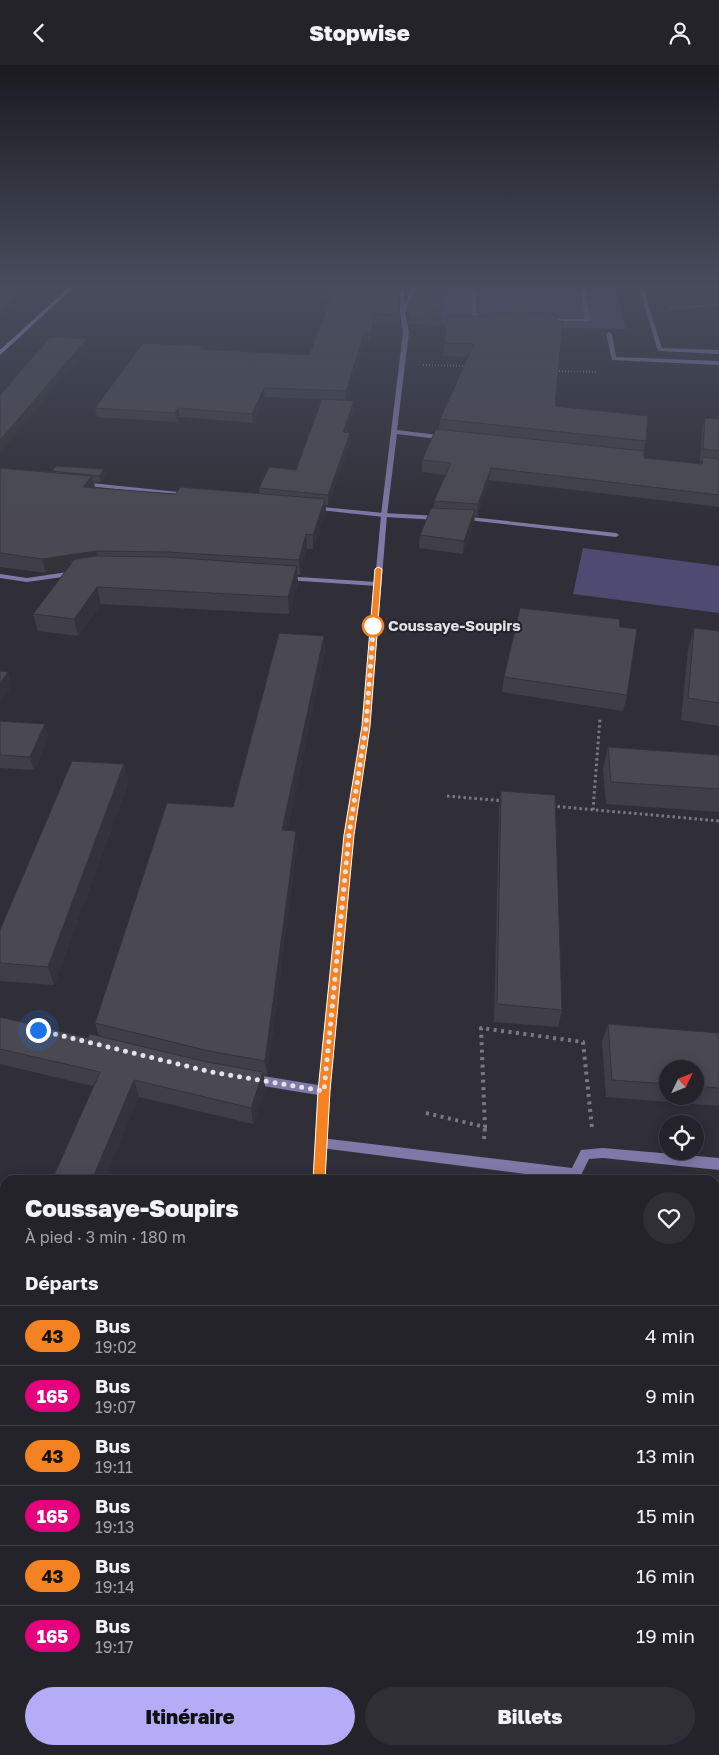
<!DOCTYPE html>
<html lang="fr">
<meta charset="utf-8">
<style>
:root{--surface:#24232a;--page:#302f36;--text:#f1f3f6;--muted:#a3a4a8;--line:#414047;--accent:#b5acf8}
body{margin:0;font-family:"Golos Text",sans-serif;background:var(--page);color:var(--text);height:100vh;display:flex;flex-direction:column;font-size:19px;white-space:nowrap}
*{box-sizing:border-box;margin:0}
p{font-size:16px;color:var(--muted)}
.icon{flex:none;width:28px;height:28px;fill:none;stroke:currentColor;stroke-width:2;stroke-linecap:round;stroke-linejoin:round}
.map{position:relative;flex:1;overflow:hidden}
.drawer{position:absolute;left:0px;top:1110px;width:720px;height:580px;display:flex;flex-direction:column;background:var(--surface);border-radius:15px 15px 0 0;box-shadow:0 2px 12px #0003,0 0 0 1px var(--line)}
.drawer>*{flex:none}
.badge{padding:0 10px;border-radius:16px;font-size:18px;line-height:32px}
.needle{width:32px;rotate:47deg}
.buttons{position:absolute;left:659px;top:995px;display:grid;gap:10px}
.buttons a{display:grid;place-items:center;width:45px;height:45px;border-radius:50%;background:var(--surface);box-shadow:0 2px 12px #0003,0 0 0 1px var(--line);font-size:25px}
.you{position:absolute;width:25px;height:25px;margin:-12px;border:4px solid #fff;border-radius:50%;background:#1a73e8;box-shadow:0 0 0 8px #1a73e833}
.map>.badge{position:absolute;translate:-50% -50%;box-shadow:0 0 0 2px #fff}
h2{padding:0 25px;font-size:19px;line-height:45px}
.round{display:grid;place-items:center;flex:none;width:52px;height:52px;border-radius:26px;background:var(--page)}
.headline{display:flex;align-items:center;justify-content:space-between;height:85px;padding:0 25px}
h1{font-size:24px;font-weight:800;line-height:38px}
.primary-button{display:flex;gap:10px;margin-top:auto;padding:10px 25px}
.primary-button a{flex:1;height:58px;border-radius:30px;background:var(--accent);color:#111;font-size:20px;font-weight:800;line-height:58px;text-align:center}
.primary-button a+a{background:var(--page);color:var(--text)}
ul{padding:0;list-style:none}
li{display:flex;align-items:center;gap:15px;height:60px;padding:0 25px;border-top:1px solid var(--line)}
li div{flex:1}
li b{display:block;font-size:19px}
li em{font-style:normal}
li .badge{min-width:55px;font-weight:700;text-align:center}
header{display:flex;justify-content:space-between;align-items:center;height:65px;padding:0 25px;background:var(--surface);font-size:22px;font-weight:800}
.map>svg:first-child{display:block}
.built{fill:#3a3947}
.green{fill:#4f4a71}
.lines{fill:none;stroke-linecap:round;stroke-linejoin:round}
.path-far2{stroke:#7a7981;stroke-width:2;stroke-dasharray:1 2;stroke-linecap:butt}
.path-far1{stroke:#7a7981;stroke-width:3;stroke-dasharray:2.5 3;stroke-linecap:butt}
.path{stroke:#7a7981;stroke-width:4;stroke-dasharray:3 4.5;stroke-linecap:butt}
.service{fill:#7f79a8;fill-rule:evenodd}
.minor{fill:#7f79a8;fill-rule:evenodd}
.secondary{fill:#aba2ec;fill-rule:evenodd}
.wall{fill:#403f47;fill-rule:evenodd}
.shaded-wall{fill:#343339}
.building{fill:#4a4952;stroke:#343339}
.line{fill:#f58220;stroke:#fff}
.walk{stroke:#e3e2e8;stroke-width:5;stroke-dasharray:0 9}
.stop-dot{fill:#fff;stroke:#f58220;stroke-width:2.5}
.labels{text-anchor:middle;stroke-width:4.5;stroke-linejoin:round;paint-order:stroke}
.far-stop-label{font-size:15px;font-weight:bold;fill:#e3e2e8;stroke:#26262d;text-anchor:start}
</style>
<header><svg class="icon" aria-label="back" viewBox="0 0 24 24"><path d="M15 5l-7 7 7 7"/></svg>Stopwise<svg class="icon" aria-label="person" viewBox="0 0 24 24"><circle cx="12" cy="8" r="4"/><path d="M4 21q1-7 8-7t8 7"/></svg></header>
<div class="map">
<svg width="719" height="1690" viewBox="0 0 719 1690">
<rect width="100%" height="100%" fill="#302f38"/>
<polygon class="built" points="98,223 385,223 384,234"/>
<g class="green">
<polygon points="423,223 615,223 626,264 420,259"/>
<polygon points="583,483 719,501 719,548 573,529"/>
</g>
<g class="lines">
<g class="path-far2">
<polyline points="513,223 516,251"/>
<polyline points="529,223 531,239"/>
<polyline points="545,223 546,235"/>
<polyline points="495,225 561,227"/>
<polyline points="670,243 719,240"/>
<polyline points="423,300 467,301"/>
<polyline points="556,306 597,307"/>
</g>
<g class="path-far1">
<polyline points="447,731 504,736"/>
<polyline points="552,741 719,756"/>
<polyline points="593,745 600,653"/>
</g>
<g class="path">
<polyline points="426,1048 485,1062 481,963 583,977 592,1063"/>
<polyline points="484,1074 485,1062"/>
</g>
<g class="service">
<polygon points="472,223 476,223 476,249 480,252 491,253 491,255 477,254 472,250"/>
<polygon points="581,223 585,223 590,253 589,256 541,256 543,254 585,254"/>
<polygon points="609,267 612,269 616,292 719,296 719,300 612,295 606,269"/>
<polygon points="81,417 188,428 191,430 188,432 79,420 78,419"/>
<polygon points="312,441 384,448 439,451 442,453 439,455 384,452 310,444 309,443"/>
<polygon points="461,451 616,468 619,470 616,472 459,454 458,453"/>
<polygon points="74,506 78,508 77,510 27,517 0,513 0,509 27,513"/>
<polygon points="283,511 377,517 381,519 377,521 286,515 283,515"/>
<polygon points="251,1009 324,1021 328,1022 330,1026 328,1030 324,1031 251,1019 247,1017 245,1014 247,1011"/>
<polygon points="321,1073 572,1103 581,1085 603,1083 719,1093 719,1105 603,1093 589,1094 582,1108 586,1115 572,1115 321,1083 317,1082 315,1078 317,1074"/>
<rect x="715" y="1137" width="4" height="12"/>
</g>
<g class="minor">
<polygon points="400,223 404,223 405,238 413,223 417,223 405,247 409,267 397,365 446,371 449,373 446,375 397,369 387,450 370,661 354,770 330,1026 325,1115 313,1115 318,1026 344,770 362,661 381,450 403,267 400,248"/>
<polygon points="639,223 643,223 662,283 719,285 719,289 658,286"/>
<rect x="250" y="1685" width="18" height="5"/>
</g>
<polygon class="secondary" points="68,223 73,223 0,290 0,285"/>
</g>
<g class="wall">
<polygon points="335,223 400,250 400,259 374,258 371,276 365,276 346,335 265,332 253,358 180,352 177,357 97,352 95,343 202,281 202,284 309,290"/>
<polygon points="442,227 441,252 435,252 442,254 441,260 409,259 407,247 407,241"/>
<polygon points="448,250 555,341 646,376 644,386 644,393 701,399 702,396 700,396 702,364 705,353 719,354 719,442 489,415 477,451 475,451 474,458 463,489 419,483 420,470 434,443 434,436 446,410 422,407 422,395 439,364 440,354 468,292 443,291 444,278"/>
<polygon points="354,336 354,346 346,368 350,368 350,378 328,440 325,440 326,448 313,484 307,484 300,510 297,510 298,518 289,549 101,539 78,571 38,566 33,549 67,505 46,508 0,502 0,403 52,407 52,406 104,404 105,411 101,417 94,417 95,423 176,429 259,428 259,423 296,405"/>
<polygon points="620,562 627,630 623,646 502,627 504,612"/>
<polygon points="694,563 719,566 719,661 681,655 688,585"/>
<polygon points="324,571 325,586 287,766 297,781 267,1010 264,1009 265,1023 253,1059 0,999 0,952 88,973 99,971 95,958 233,742"/>
<polygon points="0,656 49,672 34,705 0,703"/>
<polygon points="608,682 719,690 719,747 606,739 603,704"/>
<polygon points="124,699 128,718 54,920 0,916 0,865"/>
<polygon points="501,726 562,945 558,962 494,957 499,745"/>
<path d="M608,959L719,968V1041L606,1032L602,977ZM668,1004H695V1031H668Z"/>
<polygon points="0,1441 5,1442 5,1545 0,1544"/>
<polygon points="592,1685 703,1685 704,1690 592,1690"/>
</g>
<g class="shaded-wall">
<polygon points="23,223 31,223 0,255 0,247"/>
<polygon points="374,249 374,258 371,276 371,268"/>
<polygon points="365,267 365,276 346,335 346,326"/>
<polygon points="87,274 88,283 0,388 0,375"/>
<polygon points="264,323 265,332 253,358 252,349"/>
<polygon points="354,336 354,346 343,378 343,367"/>
<polygon points="178,343 180,352 177,357 175,348"/>
<polygon points="350,368 350,378 328,440 328,430"/>
<polygon points="491,403 489,415 477,451 478,439"/>
<polygon points="104,404 105,411 101,417 99,411"/>
<polygon points="92,411 95,425 83,422"/>
<polygon points="325,434 326,448 313,484 313,470"/>
<polygon points="475,445 474,458 463,489 464,476"/>
<polygon points="306,469 307,484 300,510 299,495"/>
<polygon points="96,486 99,500 70,495 72,504 46,508 42,494"/>
<polygon points="297,501 298,518 289,549 288,532"/>
<polygon points="97,522 101,539 78,571 74,554"/>
<polygon points="324,571 325,586 284,781 282,765"/>
<polygon points="8,607 12,621 0,637 0,618"/>
<polygon points="45,659 49,672 34,705 30,692"/>
<polygon points="124,699 128,718 54,920 48,902"/>
<polygon points="296,766 297,781 267,1010 265,996"/>
<polygon points="263,1007 265,1023 253,1059 251,1043"/>
<polygon points="134,1015 139,1032 105,1115 92,1115"/>
<polygon points="5,1325 5,1360 0,1372 0,1337"/>
</g>
<g class="building">
<polygon points="0,223 23,223 0,247"/>
<polygon points="335,223 398,223 400,250 374,249 371,268 365,267 346,326 264,323 252,349 178,343 175,348 95,343 143,278 202,281 200,284 309,290"/>
<polygon points="415,226 442,227 442,246 429,246 425,250 442,254 409,253 407,241"/>
<polygon points="494,248 556,249 557,256 563,256 555,341 648,351 646,376 440,354 474,279 444,278 448,250 493,252"/>
<polygon points="50,272 87,274 0,375 0,330"/>
<polygon points="322,334 354,336 343,367 350,368 328,430 259,423 269,402 296,405"/>
<polygon points="705,353 719,354 719,386 703,384"/>
<polygon points="436,364 644,386 644,393 702,399 703,392 719,394 719,430 491,403 478,439 434,436 451,398 422,395"/>
<polygon points="56,401 104,404 99,411 52,406"/>
<polygon points="0,403 92,411 83,422 176,429 180,422 325,434 313,470 306,469 299,495 167,487 96,486 42,494 0,488"/>
<polygon points="431,443 475,445 464,476 420,470"/>
<polygon points="96,491 166,492 297,501 288,532 97,522 74,554 33,549 74,495 70,495"/>
<polygon points="520,543 619,554 620,562 637,564 627,630 504,612"/>
<polygon points="694,563 719,566 719,638 688,633"/>
<polygon points="279,568 324,571 282,765 296,766 265,996 209,986 95,958 167,738 233,742"/>
<polygon points="0,606 8,607 0,618"/>
<polygon points="0,656 45,659 30,692 0,690"/>
<polygon points="608,682 719,690 719,724 611,717"/>
<polygon points="72,696 124,699 48,902 0,898 0,865"/>
<polygon points="501,726 555,730 562,945 497,939"/>
<polygon points="0,952 88,973 90,969 207,997 263,1007 251,1043 134,1015 92,1115 52,1115 100,1007 0,984"/>
<polygon points="608,959 719,968 719,1023 695,1021 695,1004 668,1004 668,1019 612,1015"/>
<polygon points="0,1181 5,1181 5,1325 0,1337"/>
<polygon points="0,1441 5,1442 5,1542 0,1540"/>
<polygon points="601,1685 703,1685 704,1690 601,1690"/>
</g>
<linearGradient id="sky" x2="0" y2="1"><stop stop-color="#1a1a1f"/><stop offset="0.48" stop-color="#484d5e"/><stop offset="1" stop-color="#484d5e" stop-opacity="0"/></linearGradient>
<rect width="719" height="460" fill="url(#sky)"/>
<polygon class="line" points="378,502 382,504 370,661 354,770 341,908 330,1026 325,1115 323,1119 319,1121 315,1119 313,1115 318,1026 330,908 344,770 362,661 375,504"/>
<g class="lines">
<polyline class="walk" points="38,965 211,1007 324,1026 349,770 366,661 374,555 373,561"/>
</g>
<circle class="stop-dot" cx="373" cy="561" r="10"/>
<g class="labels">
<g class="far-stop-label">
<text x="388" y="566">Coussaye-Soupirs</text>
</g>
</g>
</svg>
<div class="buttons">
<a><svg class="needle" viewBox="-14 -14 28 28"><path d="M0-13l5 13h-10z" fill="#e53935"/><path d="M0 13l5-13h-10z" fill="#a3a4a8"/></svg></a>
<a><svg class="icon" aria-label="locate" viewBox="0 0 24 24"><circle cx="12" cy="12" r="6"/><path d="M12 2v4M12 18v4M2 12h4M18 12h4"/></svg></a>
</div>
<div class="you" style="left:38px;top:965px"></div>
<section class="drawer">
<div class="headline"><div><h1>Coussaye-Soupirs</h1><p>À pied · 3 min · 180 m</p></div><a class="round"><svg class="icon" aria-label="heart" viewBox="0 0 24 24"><path d="M12 20l-8-8c-3-5 5-10 8-4 3-6 11-1 8 4z"/></svg></a></div>
<h2>Départs</h2>
<ul>
<li><span class="badge" style="background:#f58220;color:#111">43</span><div><b>Bus</b><p>19:02</p></div><em>4 min</em></li>
<li><span class="badge" style="background:#e6007e;color:#fff">165</span><div><b>Bus</b><p>19:07</p></div><em>9 min</em></li>
<li><span class="badge" style="background:#f58220;color:#111">43</span><div><b>Bus</b><p>19:11</p></div><em>13 min</em></li>
<li><span class="badge" style="background:#e6007e;color:#fff">165</span><div><b>Bus</b><p>19:13</p></div><em>15 min</em></li>
<li><span class="badge" style="background:#f58220;color:#111">43</span><div><b>Bus</b><p>19:14</p></div><em>16 min</em></li>
<li><span class="badge" style="background:#e6007e;color:#fff">165</span><div><b>Bus</b><p>19:17</p></div><em>19 min</em></li>
</ul>
<div class="primary-button"><a>Itinéraire</a><a>Billets</a></div>
</section>
</div>
